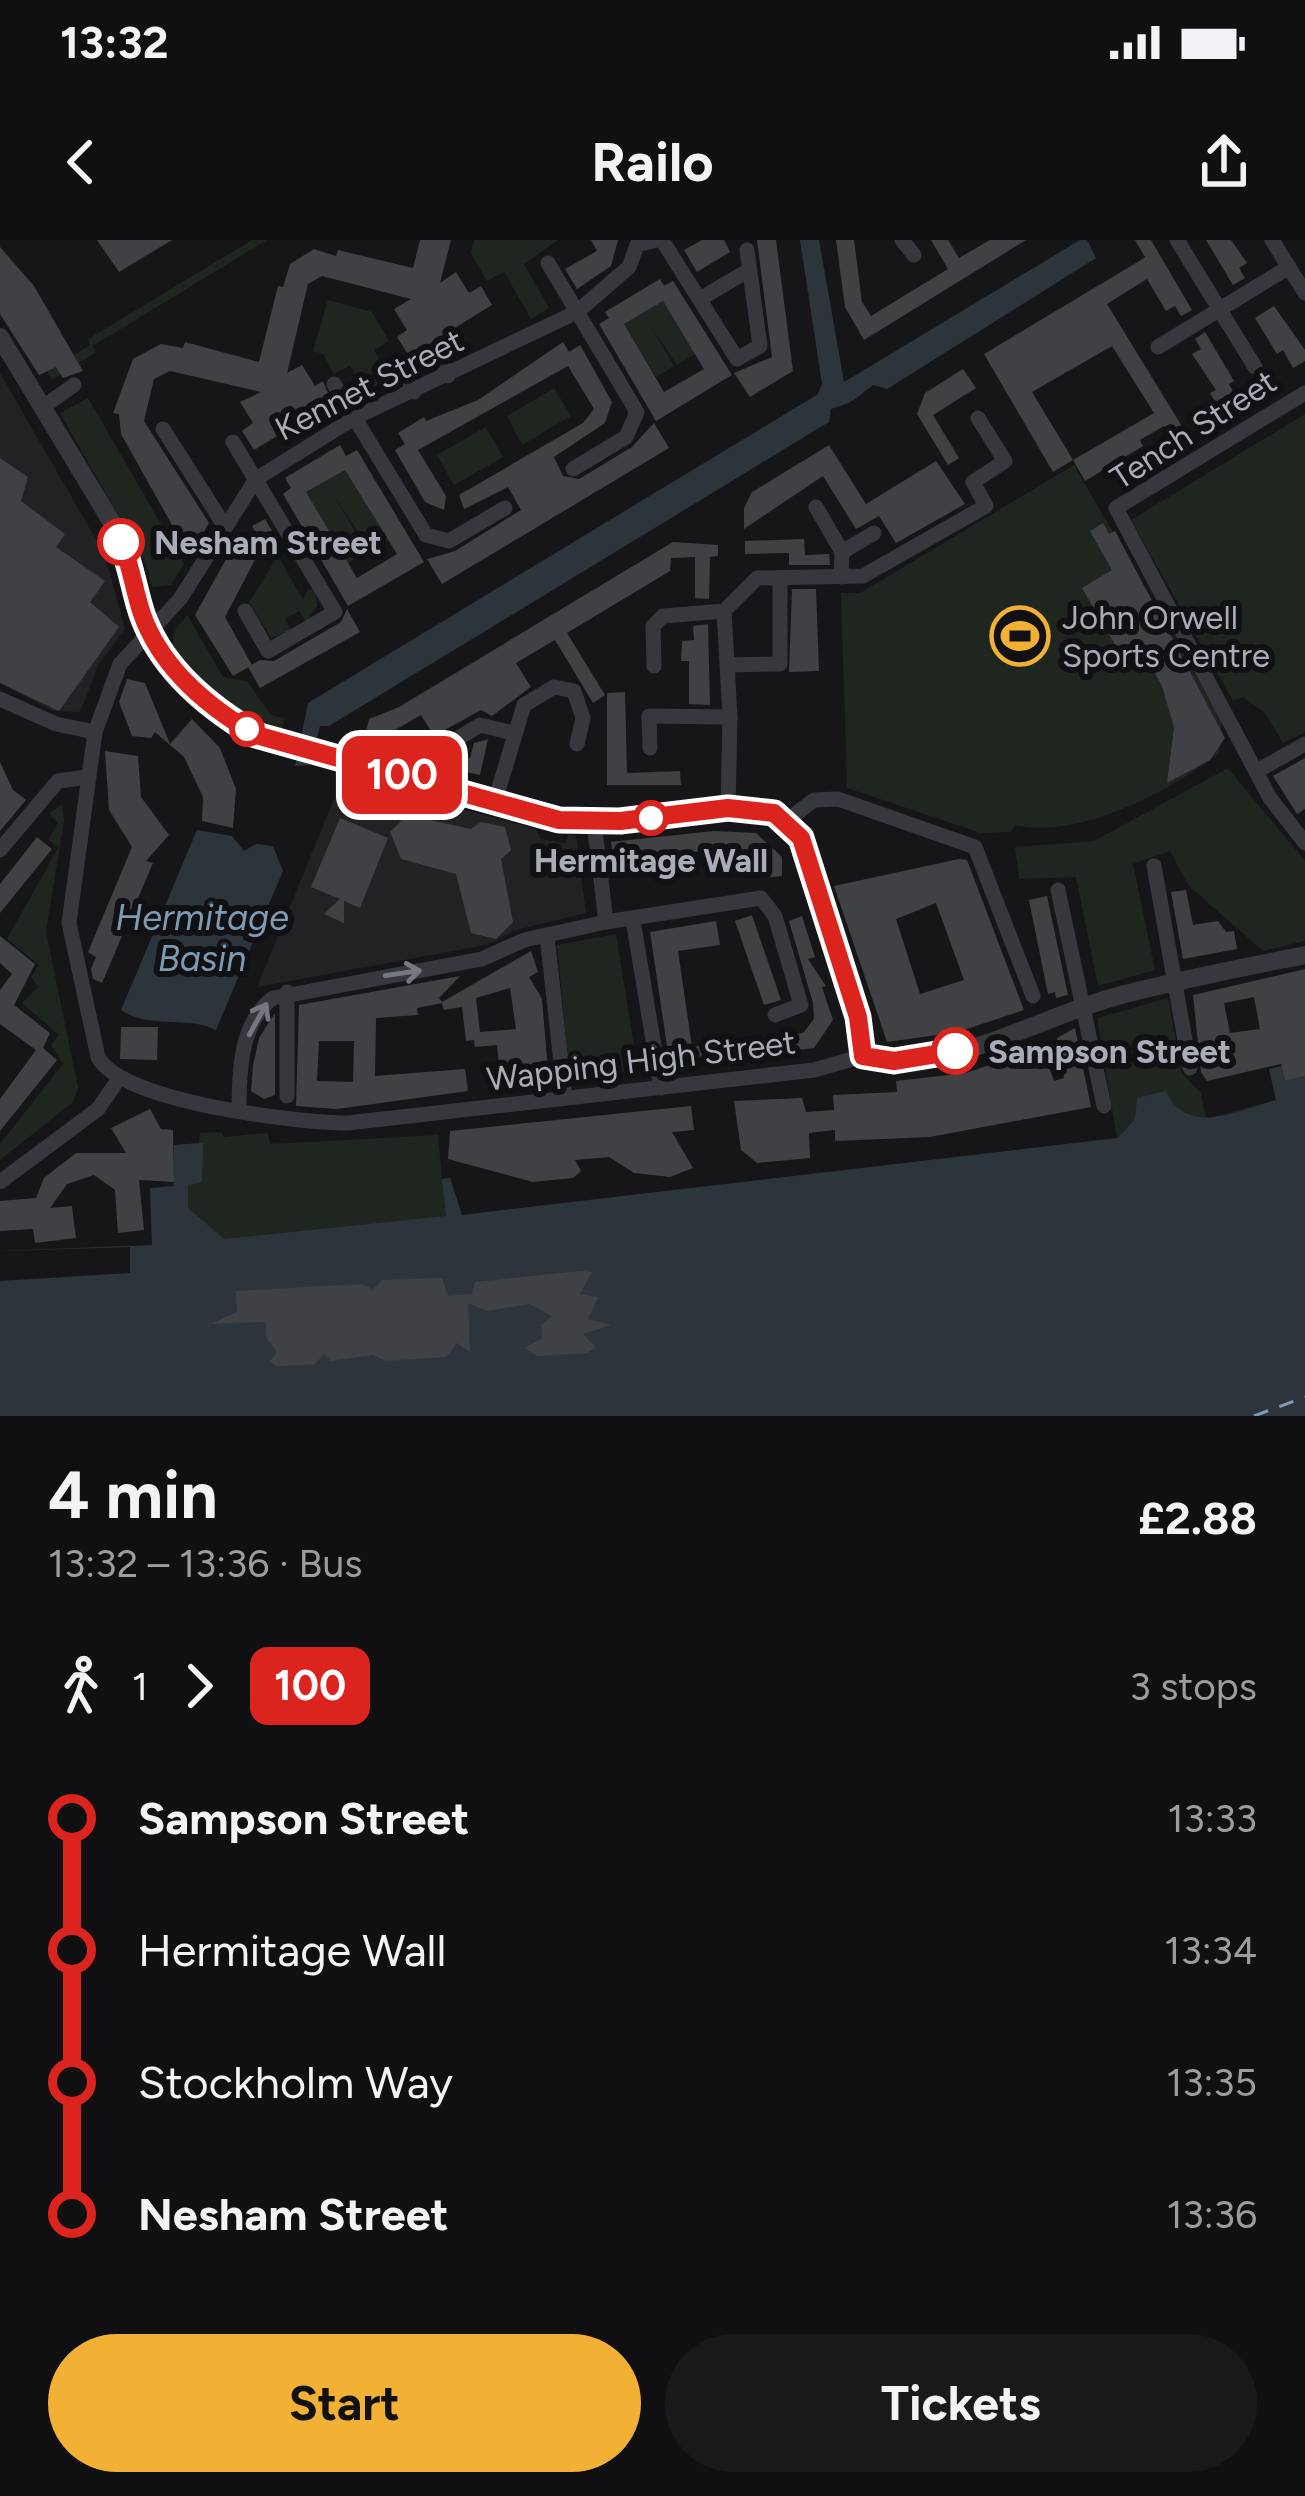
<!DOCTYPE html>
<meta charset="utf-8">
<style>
:root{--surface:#101012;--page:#19191b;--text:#f1f3f6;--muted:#9c9d9f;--accent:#f2b134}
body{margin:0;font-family:Figtree,sans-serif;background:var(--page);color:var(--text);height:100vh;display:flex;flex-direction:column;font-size:45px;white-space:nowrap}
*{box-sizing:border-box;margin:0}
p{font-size:39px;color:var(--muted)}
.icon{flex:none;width:66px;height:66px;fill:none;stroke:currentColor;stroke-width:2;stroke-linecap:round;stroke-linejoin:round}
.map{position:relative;height:1176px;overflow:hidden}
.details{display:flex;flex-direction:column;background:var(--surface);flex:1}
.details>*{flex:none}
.badge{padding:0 24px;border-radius:18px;font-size:42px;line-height:78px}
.map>.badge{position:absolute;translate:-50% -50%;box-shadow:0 0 0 6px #fff}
.legs{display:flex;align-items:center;gap:18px;height:132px;padding:0 48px;font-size:39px}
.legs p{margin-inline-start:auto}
.head{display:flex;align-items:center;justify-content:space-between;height:204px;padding:0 48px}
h1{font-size:66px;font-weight:700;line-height:90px}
.action{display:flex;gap:24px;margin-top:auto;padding:24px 48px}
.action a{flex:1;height:138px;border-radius:72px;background:var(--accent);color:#111;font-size:48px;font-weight:700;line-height:138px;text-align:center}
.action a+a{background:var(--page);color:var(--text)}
ul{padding:0 48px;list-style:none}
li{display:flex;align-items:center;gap:42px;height:132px;font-size:45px}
li i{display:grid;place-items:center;width:18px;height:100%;margin:0 15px;background:currentColor}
li i::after{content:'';width:30px;height:30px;margin:-15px;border:9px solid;border-radius:50%;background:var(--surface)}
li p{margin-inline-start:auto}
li:first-child i{background:linear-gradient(#0000 50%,currentColor 0)}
li:last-child i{background:linear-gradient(currentColor 50%,#0000 0)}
.status{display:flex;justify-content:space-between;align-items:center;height:84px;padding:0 60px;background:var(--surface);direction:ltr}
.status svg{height:33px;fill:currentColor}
header{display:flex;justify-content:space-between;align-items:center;height:156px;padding:0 48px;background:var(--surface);font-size:54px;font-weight:700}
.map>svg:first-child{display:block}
.built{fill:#222225}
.green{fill:#1e261f}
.water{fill:#2c353c}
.pier{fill:#161618}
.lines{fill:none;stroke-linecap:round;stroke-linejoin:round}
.ferry{stroke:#7f9bb3;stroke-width:3;stroke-dasharray:15 12;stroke-linecap:butt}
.building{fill:#404145;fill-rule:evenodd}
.minor{stroke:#37383d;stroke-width:15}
.tertiary{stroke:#37383d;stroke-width:18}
.oneway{stroke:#757881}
.line-1-casing{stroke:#fff;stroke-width:27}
.line-1{stroke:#dc241f;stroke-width:18}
.stop-1-dot{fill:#fff;stroke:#dc241f;stroke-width:6}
.labels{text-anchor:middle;stroke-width:12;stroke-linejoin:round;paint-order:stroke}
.street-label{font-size:33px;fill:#a8adb8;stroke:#111113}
.stop-label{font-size:33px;font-weight:bold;fill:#a8adb8;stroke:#111113;text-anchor:start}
.poi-label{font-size:33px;fill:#a8adb8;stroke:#111113;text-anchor:start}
.water-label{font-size:36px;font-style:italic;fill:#7f9bb3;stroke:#111113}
</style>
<div class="status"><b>13:32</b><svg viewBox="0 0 49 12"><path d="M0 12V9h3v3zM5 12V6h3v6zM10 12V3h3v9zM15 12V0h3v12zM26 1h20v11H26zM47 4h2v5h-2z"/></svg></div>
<header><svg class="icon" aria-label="back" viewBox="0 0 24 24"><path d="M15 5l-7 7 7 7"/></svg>Railo<svg class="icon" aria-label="share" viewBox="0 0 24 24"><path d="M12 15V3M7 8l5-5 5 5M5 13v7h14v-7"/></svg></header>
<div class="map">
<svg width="1305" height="1176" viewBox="0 0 1305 1176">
<rect width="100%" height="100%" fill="#161618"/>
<g class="built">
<polygon points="0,133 105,315 125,389 99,424 80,472 53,471 0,443"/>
<polygon points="343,537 536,589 541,599 565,603 569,594 576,595 586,673 516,690 486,705 257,747"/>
</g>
<g class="green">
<polygon points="252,0 267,0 93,106 96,112 52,140 47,131 90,105 88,99"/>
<polygon points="474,0 558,0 524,24 549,68 531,79 504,32 487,41 471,13"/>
<polygon points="328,60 372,72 389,101 374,110 390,138 365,152 350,126 334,134 323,114 313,111"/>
<polygon points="663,61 695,114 677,125 651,87 674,126 656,137 624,84"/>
<polygon points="554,148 571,176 522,205 507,176"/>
<polygon points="88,158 184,324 171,345 152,347 145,322 60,173"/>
<polygon points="1305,174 1305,492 1283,503 1265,473 1243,457 1233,461 1131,280"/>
<polygon points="486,187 503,217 454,245 437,215"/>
<path d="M1074,225L1222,481L1219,513C1169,552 1078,600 1015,585L1011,592L981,593L847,548L841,353H860Z"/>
<polygon points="345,230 388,300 370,310 333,254 367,312 348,323 306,252"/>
<polygon points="278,316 303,360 308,349 315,350 317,366 306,382 299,371 285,379 291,390 271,398 249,362"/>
<path d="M187,375L223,437L247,441L271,475L284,478L282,490C250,481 174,438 173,400C173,390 181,383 187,375Z"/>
<polygon points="1228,528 1305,621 1305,701 1263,711 1189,646 1170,611 1133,624 1155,730 1098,746 1076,637 1019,639 1015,607 1094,601"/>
<polygon points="62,564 64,581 46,691 78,848 73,862 0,920 0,904 63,824 51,805 59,795 22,763 38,747 31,737 39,725 7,699 58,608 48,599 58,583 49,574"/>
<polygon points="616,694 638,830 570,838 557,705"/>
<polygon points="1168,758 1182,834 1201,853 1206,879 1276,860 1269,829 1281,826 1305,904 1039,956 130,1007 152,1005 150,948 173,947 174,905 199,903 200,893 222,892 224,897 268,893 270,904 438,895 442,939 450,938 462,975 1117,898 1097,778"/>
</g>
<g class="water">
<path d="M800,0H819L844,142L1080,0H1087L1096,18L887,149L873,145C853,160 857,161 831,169L829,182L329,486H320L310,525L295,526L308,463L818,154L822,144Z"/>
<path d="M197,590L232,596L244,611L256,604L273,606L283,631L216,790C187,775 151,790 121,770Z"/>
<path d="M1281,826L1285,841L1305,836V1176H0V1011L152,1005L150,948L174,946V905L203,903L202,942L188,945V968L224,999L446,976L442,939L450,938L462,975L1118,898L1135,879L1137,858L1166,851C1187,898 1239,870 1276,860L1269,829Z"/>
</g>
<polygon class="pier" points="130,1007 130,1033 0,1041 0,1011"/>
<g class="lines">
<polyline class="ferry" points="1254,1176 1305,1157"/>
</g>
<g class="building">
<polygon points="97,0 172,0 119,32"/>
<polygon points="420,0 451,0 440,43 456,32 469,53 481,46 492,65 409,116 397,97 407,90 394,69 411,59 322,36 308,44 287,133 302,125 315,146 323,141 332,163 254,210 242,191 253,183 240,162 261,152 170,131 154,139 144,181 209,283 194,309 181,301 121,194 119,174 113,173 133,119 161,104 183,108 185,102 259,122 278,46 283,47 290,24 314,9 336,16 338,10 413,28"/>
<polygon points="591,0 618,0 611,26 577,49 565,29 597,11"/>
<polygon points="702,0 724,0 730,12 697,32 684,10"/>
<polygon points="757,0 776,0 793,131 750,157 734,133 772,117"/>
<polygon points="836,0 854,0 862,62 871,76 948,29 931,0 948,0 959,18 990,0 1026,0 864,100 845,67"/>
<path d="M1135,0H1151L1192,70L1181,76L1175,66L1166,71L1147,39L1107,64L1194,206L1182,213L1164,186L1140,200L1143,206L1085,241L1073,220L1053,232L984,114L1136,23L1145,17ZM1112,106L1154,173L1073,220L1032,152Z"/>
<polygon points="1206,0 1231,0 1247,23 1239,28 1245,38 1233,45"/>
<polygon points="0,7 34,46 83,131 63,138 56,127 39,135 0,74"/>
<path d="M660,39L664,46L673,41L732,135L656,181L599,84L609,78L605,72ZM663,61L704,129L664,152L624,84Z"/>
<polygon points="1274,66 1305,110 1305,121 1293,128 1283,110 1277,114 1255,78"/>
<polygon points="1205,92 1234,141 1229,144 1239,162 1221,172 1210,153 1216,150 1192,114 1201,109 1195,99"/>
<polygon points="563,102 569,112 580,105 612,162 605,183 554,217 563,236 579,239 632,207 654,183 669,208 442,344 427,319 455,311 521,270 508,247 464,269 459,255 583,183 594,169 568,126 418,210 446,256 444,270 425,262 395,210 405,204 398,193 424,177 426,181 478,160"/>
<polygon points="963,129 976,148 933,175 959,218 948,225 917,174 925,153"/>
<path d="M340,205L346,216L357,210L424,322L348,366L283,254L291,248L285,238ZM345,230L397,314L357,338L306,252Z"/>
<polygon points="829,205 866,264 936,221 965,264 896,303 879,276 856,289 823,236 744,289 744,268 752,252"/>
<polygon points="0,218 28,237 21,261 65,294 56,307 105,341 90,362 119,387 59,471 0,443"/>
<polygon points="265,279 278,301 259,312 225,377 252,425 233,436 195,375 234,305 256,293 252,286"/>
<polygon points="1103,283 1109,294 1115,291 1225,498 1210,520 1167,543 1174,487 1162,446 1145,415 1127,425 1082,348 1112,330 1090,291"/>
<polygon points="804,299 805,315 829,314 830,325 789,325 789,313 745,314 745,301"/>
<polygon points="673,302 718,305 718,316 710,317 709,359 695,358 695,317 671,318 670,331 567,393 605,455 593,463 555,400 516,423 531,447 492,476 481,470 434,496 421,475 383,497 470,518 474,503 488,499 480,535 362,510 369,479 399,467"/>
<polygon points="792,349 816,349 819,431 789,432"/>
<polygon points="347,369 360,392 260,448 248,427 260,420 274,421 341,382"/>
<polygon points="708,384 710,465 689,464 689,421 681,421 682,401 694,400 693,386"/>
<polygon points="127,439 145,443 170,504 192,479 220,508 236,549 233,588 202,581 203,557 184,517 155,492 151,498 132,496 119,462"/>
<polygon points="625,452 627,533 680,531 681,545 607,545 607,453"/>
<polygon points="105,511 138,516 141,557 169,595 146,621 153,623 102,743 93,739 91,729 96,717 88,712 132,607 109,570"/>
<polygon points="1305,518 1305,569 1297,574 1273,536"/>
<polygon points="0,522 13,550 26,560 0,591"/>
<polygon points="407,575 471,589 481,582 505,587 511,610 501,619 513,682 496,699 471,693 456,634 401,619 390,592"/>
<polygon points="340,578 388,598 360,668 344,661 344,683 324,674 340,659 311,647"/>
<polygon points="714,591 756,593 782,617 782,636 763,638 762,623 748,612 735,613 735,607 614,622 611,602"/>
<polygon points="37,597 52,609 0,673 0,644"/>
<path d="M959,619L967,620L1024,770L958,792L887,802L834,646ZM936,663L964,740L920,754L896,679Z"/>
<polygon points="1186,650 1193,685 1218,681 1226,692 1234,691 1237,709 1183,719 1171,652"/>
<polygon points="1047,656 1068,755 1056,758 1055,752 1048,754 1029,660"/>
<polygon points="752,675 781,760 764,765 735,681"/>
<polygon points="802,676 815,717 808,719 826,746 822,747 833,780 814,808 670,826 650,692 716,681 720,705 678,711 692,807 803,793 814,779 813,763 789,681"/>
<polygon points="0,696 35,724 14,765 50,793 43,808 57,820 0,891 0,859 36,810 0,784 0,750 12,734 0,723"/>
<path d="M531,711L538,732L529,737L542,759L549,843L501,848L497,805L475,807L474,800L466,801L462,767L444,770L442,763L417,768L418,775L376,778L375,836L465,829L468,851L337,869L296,866L299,765L460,736L439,758L442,762ZM510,748L516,789L480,792L476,758ZM319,801H354L353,842L317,841Z"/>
<path d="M1305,729V836L1285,841L1281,824L1207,841L1201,832L1193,755ZM1254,757L1260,789L1230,793L1224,763Z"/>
<polygon points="275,773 275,855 264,859 251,851 253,826 259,798"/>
<polygon points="121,787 158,787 157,820 120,819"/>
<polygon points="1075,788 1091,867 930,897 835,901 835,890 809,893 810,918 757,923 741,910 734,861 802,858 806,872 834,870 833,855 897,852 896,841 966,833 1042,807 1054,841 1064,838 1057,798"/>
<polygon points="691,866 694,890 672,892 693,928 670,937 634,933 609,917 575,920 581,931 573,938 533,942 448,919 450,891"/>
<polygon points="150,869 161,889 173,890 174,942 139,940 144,990 118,993 115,950 94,935 67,944 50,968 72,966 76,998 35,1003 33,989 0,991 0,961 36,958 44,938 76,913 126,913 111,888"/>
<polygon points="581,1031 592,1032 580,1054 598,1057 588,1079 611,1085 583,1094 596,1108 586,1113 537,1116 524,1108 542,1098 541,1085 552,1076 529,1064 487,1071 468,1063 470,1112 457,1103 446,1117 386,1121 373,1115 331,1121 324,1114 314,1125 277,1126 270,1121 277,1112 267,1099 265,1082 211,1084 237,1072 236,1051 362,1044 373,1049 382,1040 442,1038 448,1056 472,1054 475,1042"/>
</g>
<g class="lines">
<g class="minor">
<path d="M657,0L637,5L629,27L577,72L356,177L256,239L180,359L120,424L95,492L69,683L98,817C121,862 298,883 348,883L814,830L863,816"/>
<polyline points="662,0 737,119 760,106 747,10"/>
<polyline points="902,0 914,15"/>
<polyline points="1177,0 1255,127"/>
<polyline points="1272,0 1305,53"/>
<polyline points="548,23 637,172 626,197 573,229"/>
<polyline points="700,59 749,30"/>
<polyline points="1158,107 1289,27"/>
<polyline points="435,109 448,136"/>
<polyline points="403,126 414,152"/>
<polyline points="334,144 426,295 449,301 505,268"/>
<polyline points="1305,153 1116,268 1270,558 1305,603"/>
<polyline points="43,167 74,145"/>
<polyline points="163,189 224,285"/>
<polyline points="233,202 335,372 268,411 245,371"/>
<polyline points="816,267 842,312"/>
<polyline points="841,337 842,312 874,293"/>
<polyline points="724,371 757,338 863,336 986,266 973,242 1005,221 978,178"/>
<polyline points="724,371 730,477"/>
<polyline points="728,425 780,424 780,338"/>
<polyline points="654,426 653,386 663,376 724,371"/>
<polyline points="0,459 56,484 95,492"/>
<polyline points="449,504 480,485 513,493"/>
<polyline points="650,508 649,476 730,477 728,568"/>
<polyline points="1257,531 1305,504"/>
<polyline points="495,561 524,465 554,447 574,451 583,478 577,504"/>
<polyline points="786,581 814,560 838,559 975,607 1033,756"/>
<polyline points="594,582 606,682"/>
<polyline points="0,610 58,541 88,537"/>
<polyline points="1154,626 1190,828"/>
<polyline points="1058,650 1104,866"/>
<polyline points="633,680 661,848"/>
<polyline points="547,696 564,849"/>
<polyline points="287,856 287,752"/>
<path d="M239,870C239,833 240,782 273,758L482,719L524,700L606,682L761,658L775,676L801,765L775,775"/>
<polyline points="0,942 98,869 118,840"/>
</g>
<path class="tertiary" d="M0,97L114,286L159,410L219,472L282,505L559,580L620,582L728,568L774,573L801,598L858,777L863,816C951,834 1032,780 1114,757C1177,740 1241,728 1305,715"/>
</g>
<defs><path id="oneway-shaft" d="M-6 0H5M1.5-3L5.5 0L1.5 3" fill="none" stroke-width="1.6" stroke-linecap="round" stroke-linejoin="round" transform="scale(3)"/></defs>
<g class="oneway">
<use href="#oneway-shaft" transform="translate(403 733) rotate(-8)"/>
<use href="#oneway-shaft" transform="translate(258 779) rotate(-61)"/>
</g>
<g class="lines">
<defs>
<path id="line-1" d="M121,302C131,325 134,350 142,374C161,428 208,467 256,495L559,580L620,581L728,568L774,573L801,598L858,777L863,816L894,821L955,811"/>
</defs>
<use href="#line-1" class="line-1-casing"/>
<use href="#line-1" class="line-1"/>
</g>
<defs>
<symbol id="stadium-ring" viewBox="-11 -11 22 22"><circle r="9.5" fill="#111113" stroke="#f2b134" stroke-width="1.5"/><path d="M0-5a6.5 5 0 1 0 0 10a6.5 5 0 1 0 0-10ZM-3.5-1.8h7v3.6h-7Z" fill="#f2b134"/></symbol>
</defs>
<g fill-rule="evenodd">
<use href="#stadium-ring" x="987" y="363" width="66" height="66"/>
</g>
<g class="stop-1-dot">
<circle cx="121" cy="302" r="21"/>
<circle cx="247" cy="489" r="15"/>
<circle cx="651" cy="578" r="15"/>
<circle cx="955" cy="811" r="21"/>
</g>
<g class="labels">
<g class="street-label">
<text transform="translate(369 144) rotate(-27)" y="12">Kennet Street</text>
<text transform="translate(1193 189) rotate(-33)" y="12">Tench Street</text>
<text transform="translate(641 820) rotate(-7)" y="12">Wapping High Street</text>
</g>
<g class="stop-label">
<text x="154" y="314">Nesham Street</text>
<text x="651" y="632" text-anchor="middle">Hermitage Wall</text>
<text x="988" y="823">Sampson Street</text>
</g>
<g class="poi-label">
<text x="1062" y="389">John Orwell<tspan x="1062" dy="38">Sports Centre</tspan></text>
</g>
<g class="water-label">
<text x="202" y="690">Hermitage<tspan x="202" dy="41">Basin</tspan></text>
</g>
</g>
</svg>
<b class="badge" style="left:402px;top:535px;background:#dc241f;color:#fff">100</b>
</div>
<section class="details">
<div class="head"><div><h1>4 min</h1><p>13:32 – 13:36 · Bus</p></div><b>£2.88</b></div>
<div class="legs"><svg class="icon" aria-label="walk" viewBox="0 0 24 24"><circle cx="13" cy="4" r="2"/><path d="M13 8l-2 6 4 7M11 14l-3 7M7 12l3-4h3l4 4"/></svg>1<svg class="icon" aria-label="forward" viewBox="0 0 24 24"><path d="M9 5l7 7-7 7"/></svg><b class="badge" style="background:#dc241f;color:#fff">100</b><p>3 stops</p></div>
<ul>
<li><i style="color:#dc241f"></i><b>Sampson Street</b><p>13:33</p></li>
<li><i style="color:#dc241f"></i><span>Hermitage Wall</span><p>13:34</p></li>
<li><i style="color:#dc241f"></i><span>Stockholm Way</span><p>13:35</p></li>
<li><i style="color:#dc241f"></i><b>Nesham Street</b><p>13:36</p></li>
</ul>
<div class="action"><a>Start</a><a>Tickets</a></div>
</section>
